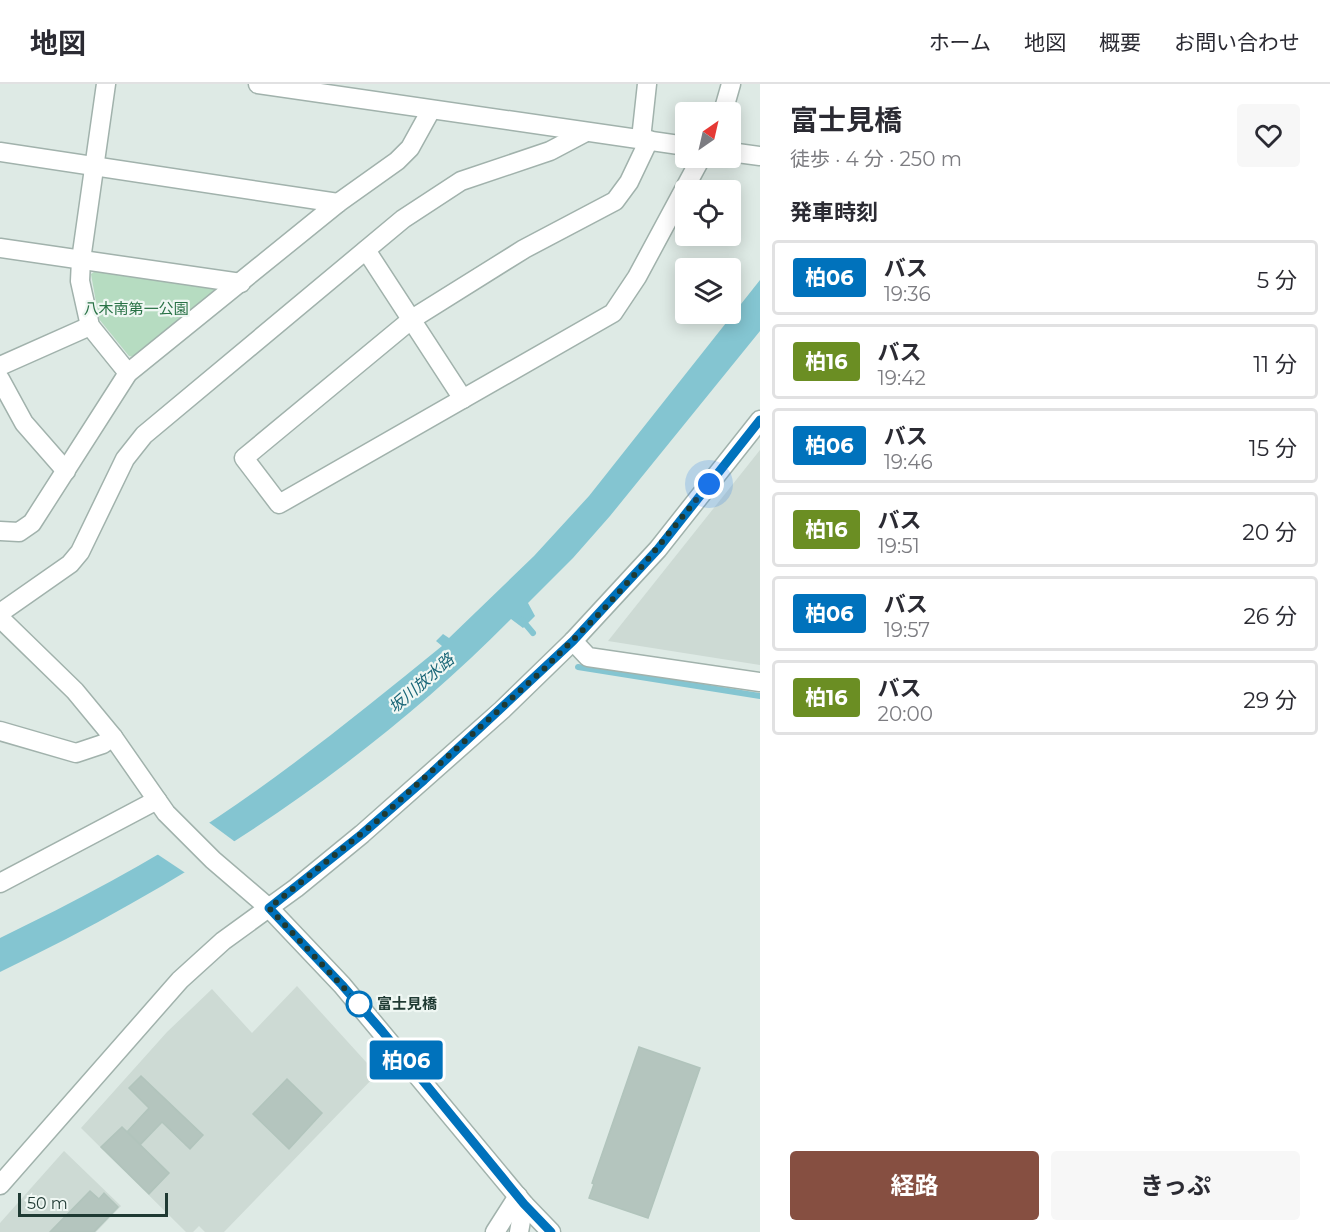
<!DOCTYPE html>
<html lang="ja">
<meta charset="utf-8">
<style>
:root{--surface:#fff;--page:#f7f7f7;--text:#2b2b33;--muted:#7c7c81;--line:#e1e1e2;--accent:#864f41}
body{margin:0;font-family:Montserrat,"Noto Sans JP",sans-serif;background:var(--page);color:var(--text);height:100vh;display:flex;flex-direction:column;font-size:22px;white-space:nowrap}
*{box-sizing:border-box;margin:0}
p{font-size:20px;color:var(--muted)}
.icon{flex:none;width:33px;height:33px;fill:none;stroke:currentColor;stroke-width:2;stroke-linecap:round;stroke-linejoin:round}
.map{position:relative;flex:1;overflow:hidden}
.sheet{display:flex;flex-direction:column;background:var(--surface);width:570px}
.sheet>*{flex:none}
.badge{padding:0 12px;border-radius:4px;font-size:21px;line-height:39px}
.needle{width:39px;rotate:34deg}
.buttons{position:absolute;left:675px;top:18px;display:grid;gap:12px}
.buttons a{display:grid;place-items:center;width:66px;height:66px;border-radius:6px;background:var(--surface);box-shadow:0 3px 15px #0003;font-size:30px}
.scale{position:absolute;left:18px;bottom:15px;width:150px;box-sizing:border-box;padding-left:6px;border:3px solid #1f3a33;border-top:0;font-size:16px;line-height:21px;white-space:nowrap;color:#1f3a33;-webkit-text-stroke:4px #eff7f3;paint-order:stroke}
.you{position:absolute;width:30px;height:30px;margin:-15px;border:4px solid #fff;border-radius:50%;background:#1a73e8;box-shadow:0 0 0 9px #1a73e833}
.map>.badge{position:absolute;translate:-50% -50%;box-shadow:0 0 0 3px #fff}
h2{padding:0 30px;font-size:22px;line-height:54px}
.round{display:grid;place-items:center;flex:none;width:63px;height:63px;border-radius:6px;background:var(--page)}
.overview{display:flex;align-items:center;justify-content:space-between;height:102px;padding:0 30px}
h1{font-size:28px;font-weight:700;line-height:45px}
.cta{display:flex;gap:12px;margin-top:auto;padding:12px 30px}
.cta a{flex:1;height:69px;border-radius:6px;background:var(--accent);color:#fff;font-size:24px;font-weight:700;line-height:69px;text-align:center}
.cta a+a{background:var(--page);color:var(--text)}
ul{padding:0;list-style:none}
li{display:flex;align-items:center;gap:18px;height:75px;margin:0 12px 9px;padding:0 18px;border:3px solid var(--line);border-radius:6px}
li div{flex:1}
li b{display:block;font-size:22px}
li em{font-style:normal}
li .badge{min-width:66px;font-weight:700;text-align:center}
header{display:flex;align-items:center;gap:36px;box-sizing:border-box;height:84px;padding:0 30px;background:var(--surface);border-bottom:2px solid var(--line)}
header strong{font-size:28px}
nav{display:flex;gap:33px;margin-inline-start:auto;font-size:21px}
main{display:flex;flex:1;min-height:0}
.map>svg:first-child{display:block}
.built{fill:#cddad4}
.green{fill:#b6dcc1}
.water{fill:#84c5d1}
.pier{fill:#deeae5}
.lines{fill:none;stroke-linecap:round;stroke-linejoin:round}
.stream{stroke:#84c5d1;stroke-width:6}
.building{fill:#b4c5be;stroke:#b1c4bc;stroke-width:1.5}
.minor-casing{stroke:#a1b2ac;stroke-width:21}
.minor{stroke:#fff;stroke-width:18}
.line-casing{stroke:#fff;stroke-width:14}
.line{stroke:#0072bc;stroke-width:9}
.walk{stroke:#1f3a33;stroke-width:6;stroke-dasharray:0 10.8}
.stop-dot{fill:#fff;stroke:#0072bc;stroke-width:3}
.labels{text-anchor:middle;stroke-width:4.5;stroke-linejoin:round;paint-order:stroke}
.park-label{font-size:15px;fill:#297246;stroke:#eff7f3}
.stop-label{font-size:15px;font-weight:bold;fill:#1f3a33;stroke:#eff7f3;text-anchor:start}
.water-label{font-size:16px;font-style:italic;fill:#196677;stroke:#eff7f3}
</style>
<header>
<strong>地図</strong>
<nav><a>ホーム</a><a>地図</a><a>概要</a><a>お問い合わせ</a></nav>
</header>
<main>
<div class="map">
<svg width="760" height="1148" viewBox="0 0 760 1148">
<rect width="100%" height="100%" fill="#deeae5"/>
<g class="built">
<polygon points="760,366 760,581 608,557"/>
<polygon points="297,902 377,990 224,1148 205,1148 199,1142 193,1148 186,1148 81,1044 167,948 212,905 252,949"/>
<polygon points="64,1067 121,1122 96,1148 0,1148 0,1139"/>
</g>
<polygon class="green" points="100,184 214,201 215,208 136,273 129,272 99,235 91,190"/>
<path class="water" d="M760,196V247L610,432L573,474L528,519L535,532L523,544L511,535C365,683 187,798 0,888V854C74,818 149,779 218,733C296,681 369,621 442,562L436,557L443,550L449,554L534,472L589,412Z"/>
<polygon class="pier" points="207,737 238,760 187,790 154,768"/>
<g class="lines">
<g class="stream">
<polyline points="522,536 533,549"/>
<polyline points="578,583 760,612"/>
</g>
</g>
<g class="building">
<polygon points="639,963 700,984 648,1134 589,1114 594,1100 592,1099"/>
<polygon points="141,992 203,1051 190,1065 162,1038 140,1061 127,1048 149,1024 129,1004"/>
<polygon points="287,995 322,1029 289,1065 253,1030"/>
<polygon points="122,1043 169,1089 149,1110 101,1063"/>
<polygon points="90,1107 99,1115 104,1109 118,1123 94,1148 50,1148"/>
</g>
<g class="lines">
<defs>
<g id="minor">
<polyline points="106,0 81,176 80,197 90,242 128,289"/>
<polyline points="258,0 686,62"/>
<polyline points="723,28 731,0"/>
<polyline points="641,55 647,0"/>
<polyline points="649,56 629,98 615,117 524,165 412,235 244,374 279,420 613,229 637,193 701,74"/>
<polyline points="0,68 338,119"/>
<polyline points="730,68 760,72"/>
<polyline points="0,164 241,199"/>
<polyline points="366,166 463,315"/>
<polyline points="0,282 90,242"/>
<polyline points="0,295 24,339 66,387"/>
<polyline points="0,447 19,448 32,439 128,289 338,119 397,77 410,64 431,26"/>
<polyline points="0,529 70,480 80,468 125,375 144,351 403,135 461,97 550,67 586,48"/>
<polyline points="0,534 75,607 113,653 166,729 213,776 269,824 342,901 524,1120 551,1148"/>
<polyline points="573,557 588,573 760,598"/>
<polyline points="0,647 76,669 103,660 113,653"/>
<polyline points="0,799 157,716"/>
<polyline points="0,1101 180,896 223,857 296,804 362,750 502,626 573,557 658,465 760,336"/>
<polyline points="495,1148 518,1112"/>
<polyline points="519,1148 524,1120"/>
</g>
</defs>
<use href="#minor" class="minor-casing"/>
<use href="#minor" class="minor"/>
</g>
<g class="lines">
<defs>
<polyline id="line" points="551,1148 524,1120 382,947 342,901 269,824 362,750 424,696 573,557 658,465 760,336"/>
</defs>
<use href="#line" class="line-casing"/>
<use href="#line" class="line"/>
<polyline class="walk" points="359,920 269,824 377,737 544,585 603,526 644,480 709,400"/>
</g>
<circle class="stop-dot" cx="359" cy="920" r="12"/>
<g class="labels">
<g class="park-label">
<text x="136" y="230">八木南第一公園</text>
</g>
<g class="stop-label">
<text x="377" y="925">富士見橋</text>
</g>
<g class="water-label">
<text transform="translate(421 599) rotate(-41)" y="6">坂川放水路</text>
</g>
</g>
</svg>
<div class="buttons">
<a><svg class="needle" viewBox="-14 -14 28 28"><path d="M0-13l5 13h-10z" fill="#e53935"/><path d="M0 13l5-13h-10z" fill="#7c7c81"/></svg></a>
<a><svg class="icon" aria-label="locate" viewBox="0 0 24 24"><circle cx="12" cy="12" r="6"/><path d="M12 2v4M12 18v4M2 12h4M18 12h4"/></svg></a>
<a><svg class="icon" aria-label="layers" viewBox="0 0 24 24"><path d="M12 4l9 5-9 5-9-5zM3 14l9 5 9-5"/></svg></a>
</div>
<div class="scale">50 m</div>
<div class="you" style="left:709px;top:400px"></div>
<b class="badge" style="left:406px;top:976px;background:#0072bc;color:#fff">柏06</b>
</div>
<section class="sheet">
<div class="overview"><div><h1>富士見橋</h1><p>徒歩 · 4 分 · 250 m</p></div><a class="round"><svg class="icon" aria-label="heart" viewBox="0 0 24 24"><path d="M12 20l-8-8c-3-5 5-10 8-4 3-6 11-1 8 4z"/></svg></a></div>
<h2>発車時刻</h2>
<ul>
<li><span class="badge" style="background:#0072bc;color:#fff">柏06</span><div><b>バス</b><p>19:36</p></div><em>5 分</em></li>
<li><span class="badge" style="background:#6b8e23;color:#fff">柏16</span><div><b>バス</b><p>19:42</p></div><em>11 分</em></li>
<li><span class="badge" style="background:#0072bc;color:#fff">柏06</span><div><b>バス</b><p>19:46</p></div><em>15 分</em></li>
<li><span class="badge" style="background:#6b8e23;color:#fff">柏16</span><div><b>バス</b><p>19:51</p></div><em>20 分</em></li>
<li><span class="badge" style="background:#0072bc;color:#fff">柏06</span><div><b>バス</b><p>19:57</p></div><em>26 分</em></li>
<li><span class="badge" style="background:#6b8e23;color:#fff">柏16</span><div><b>バス</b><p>20:00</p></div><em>29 分</em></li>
</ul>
<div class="cta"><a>経路</a><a>きっぷ</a></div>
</section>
</main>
